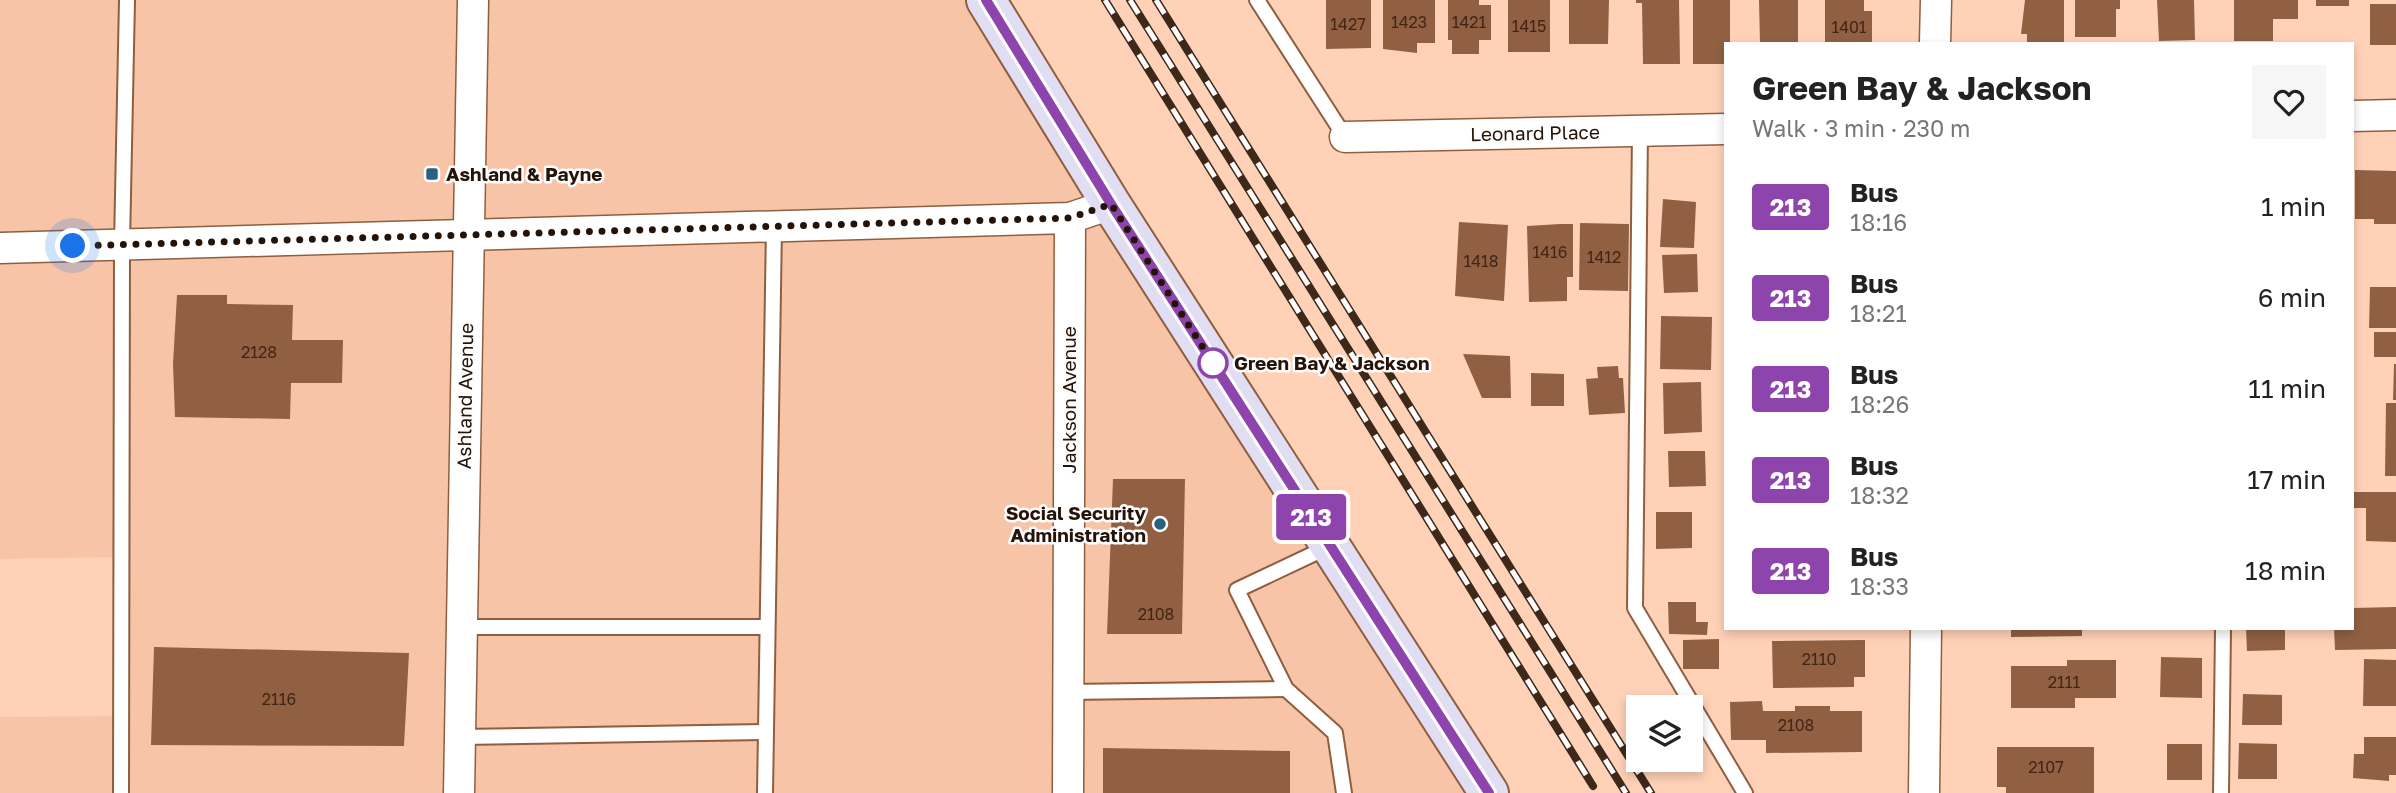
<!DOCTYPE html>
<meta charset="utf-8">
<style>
:root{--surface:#fff;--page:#f6f6f6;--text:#222;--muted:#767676}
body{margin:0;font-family:"Golos Text",sans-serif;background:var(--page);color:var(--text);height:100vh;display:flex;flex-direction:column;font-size:26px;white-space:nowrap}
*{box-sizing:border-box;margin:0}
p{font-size:23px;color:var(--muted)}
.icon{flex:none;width:38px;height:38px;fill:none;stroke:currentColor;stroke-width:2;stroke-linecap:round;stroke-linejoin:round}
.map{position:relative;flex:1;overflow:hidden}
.side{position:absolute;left:1724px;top:42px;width:630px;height:588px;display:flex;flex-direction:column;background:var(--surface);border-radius:0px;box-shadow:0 4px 10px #0003}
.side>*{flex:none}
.badge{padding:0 14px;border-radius:5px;font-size:24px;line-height:46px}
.tools{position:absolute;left:1626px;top:695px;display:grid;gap:14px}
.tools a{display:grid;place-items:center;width:77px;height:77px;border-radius:0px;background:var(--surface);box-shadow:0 4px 10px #0003;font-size:35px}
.you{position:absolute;width:35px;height:35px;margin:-18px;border:5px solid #fff;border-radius:50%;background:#1a73e8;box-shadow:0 0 0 10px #1a73e833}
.map>.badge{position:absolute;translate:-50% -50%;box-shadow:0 0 0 4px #fff}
.round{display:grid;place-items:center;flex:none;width:74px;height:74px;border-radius:0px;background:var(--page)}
.head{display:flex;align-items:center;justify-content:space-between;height:119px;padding:0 28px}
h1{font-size:33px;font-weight:700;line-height:52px}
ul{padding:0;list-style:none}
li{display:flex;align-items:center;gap:21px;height:91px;padding:0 28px}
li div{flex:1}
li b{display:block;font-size:26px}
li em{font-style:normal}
li .badge{min-width:77px;font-weight:700;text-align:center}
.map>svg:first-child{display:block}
.built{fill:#f7c4a7}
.building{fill:#916043}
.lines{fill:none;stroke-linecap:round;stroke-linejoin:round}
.service-casing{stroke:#8e5e40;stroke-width:18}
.minor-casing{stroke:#8e5e40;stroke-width:33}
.secondary-casing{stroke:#8e5e40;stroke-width:42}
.service{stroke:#fff;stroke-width:14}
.minor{stroke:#fff;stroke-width:30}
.secondary{stroke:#e1def3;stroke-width:38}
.rail-casing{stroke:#3e281a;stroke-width:8}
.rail{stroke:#fdfdfd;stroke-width:5;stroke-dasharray:16;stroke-linecap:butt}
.line-casing{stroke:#fff;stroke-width:16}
.line{stroke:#8e44ad;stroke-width:10}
.walk{stroke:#261307;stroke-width:7;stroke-dasharray:0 12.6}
.poi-dot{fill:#2a617c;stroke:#fdfdfd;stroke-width:2.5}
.stop-dot{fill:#fff;stroke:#8e44ad;stroke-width:3.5}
.labels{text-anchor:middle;stroke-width:5;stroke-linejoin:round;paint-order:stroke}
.number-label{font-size:16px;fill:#412616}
.street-label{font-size:19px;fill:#261307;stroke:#fdfdfd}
.poi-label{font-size:19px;font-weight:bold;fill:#261307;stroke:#fdfdfd;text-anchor:start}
.stop-label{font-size:19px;font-weight:bold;fill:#261307;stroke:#fdfdfd;text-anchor:start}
</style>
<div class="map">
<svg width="2396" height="793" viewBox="0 0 2396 793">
<rect width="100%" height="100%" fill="#ffd2b8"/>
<polygon class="built" points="0,0 986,0 1489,793 0,793 0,717 121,716 121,557 0,559"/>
<g class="building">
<polygon points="1326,0 1371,0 1371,48 1326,49"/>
<polygon points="1383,0 1435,0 1435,43 1417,43 1417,53 1383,49"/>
<polygon points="1448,0 1479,0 1479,5 1491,5 1491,40 1479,40 1479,54 1452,54 1452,40 1448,40"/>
<rect x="1508" y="0" width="42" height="52"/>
<polygon points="1569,0 1609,0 1608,44 1569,44"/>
<polygon points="1636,0 1679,0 1680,64 1643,64 1642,3 1636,3"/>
<polygon points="1693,0 1730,0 1730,44 1726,44 1726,64 1693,64"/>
<polygon points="1759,0 1798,0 1798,44 1760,44"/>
<polygon points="1825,0 1864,0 1864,11 1872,11 1872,44 1825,44"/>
<polygon points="2025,0 2064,0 2064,44 2027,44 2027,34 2021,34"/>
<polygon points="2075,0 2120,0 2120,9 2116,9 2116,37 2075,37"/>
<polygon points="2157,0 2194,0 2195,40 2159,41"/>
<polygon points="2234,0 2298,0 2298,19 2273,19 2273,41 2234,41"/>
<rect x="2316" y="0" width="33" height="6"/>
<rect x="2370" y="4" width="26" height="41"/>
<polygon points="2355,170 2396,171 2396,224 2374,224 2374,219 2355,219"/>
<polygon points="1663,199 1696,202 1694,248 1660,247"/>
<polygon points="1459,222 1508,225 1504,301 1455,296"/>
<polygon points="1580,223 1629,224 1628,291 1579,290"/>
<polygon points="1560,224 1573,224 1573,277 1567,277 1567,301 1529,302 1527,226"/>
<polygon points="1697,254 1698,292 1664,293 1662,255"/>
<polygon points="2370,287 2396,287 2396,328 2369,328"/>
<polygon points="177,295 227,295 227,304 293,305 292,340 343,340 342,383 291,383 290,419 175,417 173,364"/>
<polygon points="1661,316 1712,317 1711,370 1660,369"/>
<rect x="2374" y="332" width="22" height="25"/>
<polygon points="1463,354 1510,356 1511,398 1482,398"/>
<polygon points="2394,364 2396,364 2396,400 2393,400"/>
<polygon points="1618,366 1619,378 1623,378 1625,413 1589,415 1586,379 1598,378 1597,367"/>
<polygon points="1531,373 1564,374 1564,406 1531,406"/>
<polygon points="1701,382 1702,432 1664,434 1663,383"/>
<polygon points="2386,403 2396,403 2396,476 2385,476"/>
<polygon points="1668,451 1705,451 1706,486 1669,487"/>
<polygon points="1113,479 1185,479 1182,634 1107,634"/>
<polygon points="2352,492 2396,492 2396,542 2366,541 2366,508 2352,508"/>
<polygon points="1656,512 1692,512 1692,548 1656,549"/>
<polygon points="1668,602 1696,602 1696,622 1708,622 1707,635 1669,634"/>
<polygon points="2396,607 2396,649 2335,650 2334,628 2352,628 2352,608"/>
<polygon points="2011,628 2082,628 2082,636 2011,637"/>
<polygon points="2246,628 2285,628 2285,650 2247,651"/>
<polygon points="1719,639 1719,669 1683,669 1683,640"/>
<polygon points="1865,640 1865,677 1854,677 1854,687 1773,688 1772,641"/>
<polygon points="154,647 409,653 404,746 151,745"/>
<polygon points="2161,657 2202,658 2202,698 2160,697"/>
<polygon points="2364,659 2396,660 2396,706 2363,706"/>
<polygon points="2067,660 2116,660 2116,698 2075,698 2075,708 2011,708 2011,666 2067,666"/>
<polygon points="2243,694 2282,695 2282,725 2242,725"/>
<polygon points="1762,701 1763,711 1795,711 1795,706 1830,706 1830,711 1862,711 1862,752 1766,753 1766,740 1731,740 1730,702"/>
<polygon points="2364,737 2396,737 2396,775 2389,775 2389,781 2353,778 2354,754 2364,754"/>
<polygon points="2239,743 2277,744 2277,779 2238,779"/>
<rect x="2167" y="744" width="35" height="36"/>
<polygon points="1997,747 2094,747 2094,793 2006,793 2006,787 1997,787"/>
<polygon points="1103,748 1290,751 1290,793 1103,793"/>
</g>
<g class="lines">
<defs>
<g id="service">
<polyline points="1257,0 1345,137"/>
<polyline points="1640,131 1635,608 1745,793"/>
<polyline points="1328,547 1237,590 1286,689 1335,733 1344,793"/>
<polyline points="460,627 767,627"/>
<polyline points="1068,692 1286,689"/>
<polyline points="460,737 766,732"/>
<polyline points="121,793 122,244 127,0"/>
<polyline points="765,793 774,226"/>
<polyline points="2221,793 2223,628"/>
</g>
<g id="minor">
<polyline points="1935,44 1936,0"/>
<polyline points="2352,116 2396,115"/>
<polyline points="1345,137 1726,129"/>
<polyline points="0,248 1070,218 1111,204"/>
<polyline points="459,793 473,0"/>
<polyline points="1068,793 1070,218"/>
<polyline points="1924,793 1926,628"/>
</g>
<polyline id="secondary" points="986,0 1111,204 1489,793"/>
</defs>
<use href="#service" class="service-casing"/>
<use href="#minor" class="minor-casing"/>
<use href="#secondary" class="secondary-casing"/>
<use href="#service" class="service"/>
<use href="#minor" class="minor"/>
<use href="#secondary" class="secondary"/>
<defs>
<g id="rail">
<polyline points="1105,0 1593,786"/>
<polyline points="1130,0 1626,793"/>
<polyline points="1156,0 1651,793"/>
</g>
</defs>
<use href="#rail" class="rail-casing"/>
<use href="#rail" class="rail"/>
</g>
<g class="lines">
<defs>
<polyline id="line" points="986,0 1111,204 1489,793"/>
</defs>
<use href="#line" class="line-casing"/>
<use href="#line" class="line"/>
<polyline class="walk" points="73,246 1070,218 1111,204 1213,363"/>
</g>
<g class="poi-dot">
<rect x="425" y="167" width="14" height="14" rx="3.5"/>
<circle cx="1160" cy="524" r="7"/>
</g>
<circle class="stop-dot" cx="1213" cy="363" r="14"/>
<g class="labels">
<g class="number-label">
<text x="1409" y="28">1423</text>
<text x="1469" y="28">1421</text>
<text x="1348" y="30">1427</text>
<text x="1529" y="32">1415</text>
<text x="1849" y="33">1401</text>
<text x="1550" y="258">1416</text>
<text x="1604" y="263">1412</text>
<text x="1481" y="267">1418</text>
<text x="259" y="358">2128</text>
<text x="1156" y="620">2108</text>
<text x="1819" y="665">2110</text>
<text x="2064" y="688">2111</text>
<text x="279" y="705">2116</text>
<text x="1796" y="731">2108</text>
<text x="2046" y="773">2107</text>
</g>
<g class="street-label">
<text transform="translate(1535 133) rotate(-1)" y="7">Leonard Place</text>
<text transform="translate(465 396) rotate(-89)" y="7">Ashland Avenue</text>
<text transform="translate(1069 400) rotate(-90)" y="7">Jackson Avenue</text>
</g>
<g class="poi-label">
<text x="446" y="181">Ashland &amp; Payne</text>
<text x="1146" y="520" text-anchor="end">Social Security<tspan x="1146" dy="22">Administration</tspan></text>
</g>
<g class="stop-label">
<text x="1234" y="370">Green Bay &amp; Jackson</text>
</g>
</g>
</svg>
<div class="tools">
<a><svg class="icon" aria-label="layers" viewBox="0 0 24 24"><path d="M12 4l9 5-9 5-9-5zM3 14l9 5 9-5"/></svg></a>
</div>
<div class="you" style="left:73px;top:246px"></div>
<b class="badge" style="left:1311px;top:517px;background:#8e44ad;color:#fff">213</b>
<section class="side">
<div class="head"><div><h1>Green Bay &amp; Jackson</h1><p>Walk · 3 min · 230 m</p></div><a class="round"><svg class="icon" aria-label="heart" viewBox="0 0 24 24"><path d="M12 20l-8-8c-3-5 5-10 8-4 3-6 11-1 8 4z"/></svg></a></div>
<ul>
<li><span class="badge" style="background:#8e44ad;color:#fff">213</span><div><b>Bus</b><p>18:16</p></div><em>1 min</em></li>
<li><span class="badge" style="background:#8e44ad;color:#fff">213</span><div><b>Bus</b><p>18:21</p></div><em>6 min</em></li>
<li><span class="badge" style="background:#8e44ad;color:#fff">213</span><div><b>Bus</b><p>18:26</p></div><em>11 min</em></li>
<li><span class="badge" style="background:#8e44ad;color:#fff">213</span><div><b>Bus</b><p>18:32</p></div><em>17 min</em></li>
<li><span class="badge" style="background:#8e44ad;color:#fff">213</span><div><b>Bus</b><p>18:33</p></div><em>18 min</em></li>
</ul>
</section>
</div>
